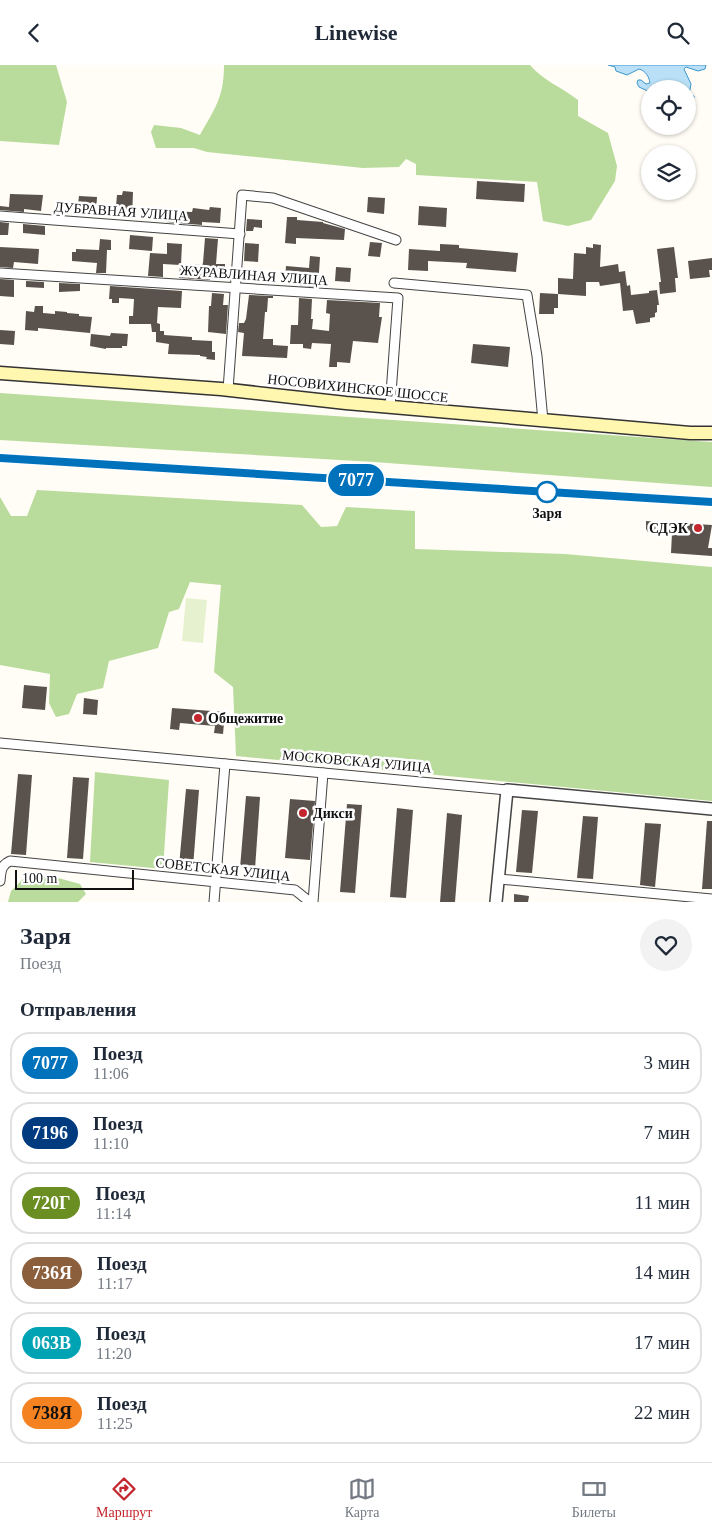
<!DOCTYPE html>
<html lang="ru">
<meta charset="utf-8">
<style>
:root{--surface:#fff;--page:#f2f2f3;--text:#1f2937;--muted:#747a83;--line:#e0e1e3;--accent:#c4262e}
body{margin:0;font-family:Georgia,serif;background:var(--page);color:var(--text);height:100vh;display:flex;flex-direction:column;font-size:19px;white-space:nowrap}
*{box-sizing:border-box;margin:0}
p{font-size:16px;color:var(--muted)}
.icon{flex:none;width:28px;height:28px;fill:none;stroke:currentColor;stroke-width:2;stroke-linecap:round;stroke-linejoin:round}
.map{position:relative;height:837px;overflow:hidden}
.panel{display:flex;flex-direction:column;background:var(--surface);flex:1}
.panel>*{flex:none}
.badge{padding:0 10px;border-radius:16px;font-size:18px;line-height:32px}
.fabs{position:absolute;left:641px;top:15px;display:grid;gap:10px}
.fabs a{display:grid;place-items:center;width:55px;height:55px;border-radius:50%;background:var(--surface);box-shadow:0 1px 4px #0004;font-size:25px}
.scale{position:absolute;left:15px;bottom:12px;width:119px;box-sizing:border-box;padding-left:5px;border:2px solid #111;border-top:0;font-size:14px;line-height:18px;white-space:nowrap;color:#111;-webkit-text-stroke:4px #fff;paint-order:stroke}
.map>.badge{position:absolute;translate:-50% -50%;box-shadow:0 0 0 2px #fff}
h2{padding:0 20px;font-size:19px;line-height:45px}
.round{display:grid;place-items:center;flex:none;width:52px;height:52px;border-radius:26px;background:var(--page)}
.summary{display:flex;align-items:center;justify-content:space-between;height:85px;padding:0 20px}
h1{font-size:24px;font-weight:600;line-height:38px}
ul{padding:0;list-style:none}
li{display:flex;align-items:center;gap:15px;height:62px;margin:0 10px 8px;padding:0 10px;border:2px solid var(--line);border-radius:20px}
li div{flex:1}
li b{display:block;font-size:19px}
li em{font-style:normal}
li .badge{min-width:55px;font-weight:700;text-align:center}
header{display:flex;justify-content:space-between;align-items:center;height:65px;padding:0 20px;background:var(--surface);font-size:22px;font-weight:600}
.dock{display:flex;justify-content:space-around;align-items:center;height:70px;border-top:1px solid var(--line);background:var(--surface);font-size:14px;color:var(--muted)}
.dock a{display:grid;justify-items:center;gap:2px}
.dock .on{color:var(--accent)}
.map>svg:first-child{display:block}
.forest{fill:#b9dc9c}
.pitch{fill:#e6f2cf}
.water{fill:#b9e0f7;stroke:#3f96cf}
.building{fill:#5a524d}
.lines{fill:none;stroke-linecap:round;stroke-linejoin:round}
.minor-casing{stroke:#444;stroke-width:11}
.tertiary-casing{stroke:#444;stroke-width:14}
.secondary-casing{stroke:#333;stroke-width:15}
.minor{stroke:#fff;stroke-width:9}
.tertiary{stroke:#fff;stroke-width:11}
.secondary{stroke:#fff6b0;stroke-width:12}
.rail{stroke:#c4262e;stroke-width:2.5}
.line-casing{stroke:#fff;stroke-width:11}
.line{stroke:#0072bc;stroke-width:8}
.stop-dot{fill:#fff;stroke:#0072bc;stroke-width:2.5}
.poi-dot{fill:#c4262e;stroke:#fff;stroke-width:2}
.labels{text-anchor:middle;stroke-width:5;stroke-linejoin:round;paint-order:stroke}
.street-label{font-size:14px;fill:#111;stroke:#fff}
.stop-label{font-size:14px;font-weight:bold;fill:#111;stroke:#fff}
.poi-label{font-size:14px;font-weight:bold;fill:#111;stroke:#fff;text-anchor:start}
</style>
<header><svg class="icon" aria-label="back" viewBox="0 0 24 24"><path d="M15 5l-7 7 7 7"/></svg>Linewise<svg class="icon" aria-label="search" viewBox="0 0 24 24"><circle cx="10" cy="10" r="6"/><path d="M15 15l6 6"/></svg></header>
<div class="map">
<svg width="712" height="837" viewBox="0 0 712 837">
<rect width="100%" height="100%" fill="#fffdf5"/>
<g class="forest">
<polygon points="0,0 56,0 67,37 59,80 0,76"/>
<path d="M224,0H530C542,15 563,23 578,35V51L608,68L617,101L615,116L591,155L568,161L543,156L537,117L416,110V99L406,94L399,102L363,103L207,87L194,83H156L151,67L154,60L181,63L200,70C215,43 224,32 224,0Z"/>
<polygon points="0,328 712,377 712,422 374,397 0,375"/>
<polygon points="37,425 302,440 321,462 337,461 346,442 415,446 415,484 565,489 712,502 712,736 236,691 233,622 214,607 221,520 190,517 179,544 169,547 158,583 109,596 103,623 77,629 69,649 56,652 49,638 50,609 0,600 0,432 11,451 27,451"/>
<polygon points="95,707 169,715 163,804 90,797"/>
<polygon points="51,811 80,819 86,829 78,837 8,837 11,826 23,814"/>
</g>
<polygon class="pitch" points="186,533 207,535 203,578 182,576"/>
<path class="water" d="M608,0H706L705,4L698,6L686,2L684,4L691,19L689,30L694,31V33L688,35L691,48L688,53V24H650V27L639,22L637,18L638,15H641L646,19L650,18C649,12 646,6 639,4L627,10L616,6L615,2Z"/>
<g class="building">
<polygon points="477,116 525,119 524,137 476,134"/>
<polygon points="123,126 133,127 132,154 115,152 117,130 122,130"/>
<polygon points="10,129 43,130 41,146 24,144 24,147 0,145 0,141 9,142"/>
<polygon points="79,131 97,132 96,148 77,148"/>
<polygon points="368,132 385,133 384,149 367,147"/>
<polygon points="419,141 447,143 446,162 418,160"/>
<polygon points="210,142 221,143 220,158 202,157 202,160 166,157 167,146 192,147 193,143 209,145"/>
<polygon points="287,152 297,152 297,155 323,157 323,158 345,164 344,175 296,173 296,179 285,178"/>
<polygon points="247,154 262,155 262,163 254,162 253,166 246,166"/>
<polygon points="0,157 9,158 8,170 0,170"/>
<polygon points="23,159 45,161 45,170 23,168"/>
<polygon points="130,170 153,172 152,186 129,184"/>
<polygon points="205,173 218,174 216,199 225,199 225,206 218,205 217,211 210,210 210,215 179,213 180,200 163,199 163,212 148,211 150,188 167,189 167,178 182,179 181,199 202,200 203,198"/>
<polygon points="100,174 111,175 111,185 107,185 106,208 96,208 97,198 72,196 72,187 76,187 76,184 99,185"/>
<polygon points="370,177 382,178 380,192 368,191"/>
<polygon points="245,178 259,179 258,197 244,196"/>
<polygon points="440,179 459,180 459,183 518,188 516,207 466,203 467,198 428,196 428,206 408,205 409,184 440,186"/>
<polygon points="593,179 601,180 600,202 618,199 619,207 625,206 627,221 630,220 631,230 649,228 649,226 657,225 659,240 657,240 657,247 655,248 655,252 650,253 650,257 636,259 633,245 623,246 620,218 600,221 599,217 586,217 586,231 558,229 558,213 573,214 574,188 586,189 586,182 593,183"/>
<polygon points="0,182 39,184 38,199 14,197 13,203 0,202"/>
<polygon points="674,182 678,213 675,213 676,227 660,229 659,217 661,217 657,184"/>
<polygon points="310,191 320,192 318,222 300,221 301,215 285,214 286,201 309,203"/>
<polygon points="712,193 712,205 709,205 710,212 690,214 688,196"/>
<polygon points="336,202 351,203 350,217 335,216"/>
<polygon points="0,214 14,215 14,232 0,231"/>
<polygon points="26,216 44,217 44,223 26,222"/>
<polygon points="59,218 80,219 80,226 59,227"/>
<polygon points="110,221 182,226 181,243 158,242 157,258 160,259 160,266 164,266 164,270 192,272 192,275 212,276 212,287 215,287 215,295 206,294 207,292 200,291 200,290 168,289 169,279 156,277 156,267 152,267 151,259 129,259 129,251 133,251 134,234 119,233 119,238 112,238 112,234 109,234"/>
<polygon points="212,228 224,229 223,240 228,240 226,269 208,267 209,241 211,241"/>
<polygon points="540,228 558,229 558,243 554,243 554,249 539,249"/>
<polygon points="249,230 273,231 273,233 268,233 267,247 265,247 263,274 273,274 273,280 288,281 287,293 242,291 244,268 238,267 239,258 244,258 246,254"/>
<polygon points="299,233 312,234 311,254 313,254 312,264 329,266 330,249 326,248 327,235 380,238 379,252 382,252 378,278 353,276 350,298 337,297 337,302 329,302 331,279 312,278 311,284 303,283 303,279 290,279 291,260 298,260"/>
<polygon points="35,241 43,241 43,248 55,249 55,246 67,247 67,248 79,249 79,251 92,252 90,268 38,263 38,266 25,265 26,246 34,247"/>
<polygon points="0,265 15,266 14,280 0,279"/>
<polygon points="111,268 128,269 127,281 122,281 122,283 106,283 106,284 90,281 91,269 110,271"/>
<polygon points="473,279 510,282 508,302 471,298"/>
<polygon points="646,456 712,460 708,483 712,483 712,491 671,488 672,468 648,467 646,464"/>
<polygon points="24,620 47,622 45,645 22,643"/>
<polygon points="84,633 98,635 97,650 83,649"/>
<polygon points="172,643 225,647 223,669 214,668 215,661 180,658 179,665 170,664"/>
<polygon points="18,709 32,710 26,790 11,789"/>
<polygon points="73,712 89,713 83,794 67,793"/>
<polygon points="186,724 199,725 193,802 179,801"/>
<polygon points="246,731 260,732 255,804 240,803"/>
<polygon points="290,734 315,736 310,795 285,793"/>
<polygon points="347,739 362,740 355,828 340,827"/>
<polygon points="397,743 413,745 406,833 390,832"/>
<polygon points="522,745 538,746 532,808 516,807"/>
<polygon points="447,748 462,750 455,837 440,837"/>
<polygon points="583,751 598,752 593,814 577,813"/>
<polygon points="707,756 712,756 712,824 702,824"/>
<polygon points="645,758 661,759 655,822 640,820"/>
<polygon points="514,829 529,831 528,837 514,837"/>
</g>
<g class="lines">
<defs>
<g id="minor">
<polyline points="0,151 240,169"/>
<polyline points="0,208 398,233 390,342"/>
<polyline points="394,218 527,230 537,291 543,356"/>
<polyline points="228,325 242,130 273,133 396,175"/>
<polyline points="0,678 507,725"/>
<polyline points="499,814 712,834"/>
<path d="M0,816C1,806 1,800 10,796L295,825L310,837"/>
<polyline points="214,837 225,699"/>
<polyline points="313,837 323,708"/>
</g>
<polyline id="tertiary" points="496,837 507,725 712,744"/>
<polyline id="secondary" points="0,308 221,324 346,338 690,368 712,368"/>
</defs>
<use href="#minor" class="minor-casing"/>
<use href="#tertiary" class="tertiary-casing"/>
<use href="#secondary" class="secondary-casing"/>
<use href="#minor" class="minor"/>
<use href="#tertiary" class="tertiary"/>
<use href="#secondary" class="secondary"/>
<polyline class="rail" points="0,393 712,437"/>
</g>
<g class="lines">
<defs>
<polyline id="line" points="0,393 712,437"/>
</defs>
<use href="#line" class="line-casing"/>
<use href="#line" class="line"/>
</g>
<circle class="stop-dot" cx="547" cy="427" r="10"/>
<g class="poi-dot">
<circle cx="698" cy="463" r="5"/>
<circle cx="198" cy="653" r="5"/>
<circle cx="303" cy="748" r="5"/>
</g>
<g class="labels">
<g class="street-label">
<text transform="translate(121 146) rotate(4)" y="5">ДУБРАВНАЯ УЛИЦА</text>
<text transform="translate(254 210) rotate(4)" y="5">ЖУРАВЛИНАЯ УЛИЦА</text>
<text transform="translate(358 323) rotate(6)" y="5">НОСОВИХИНСКОЕ ШОССЕ</text>
<text transform="translate(357 696) rotate(5)" y="5">МОСКОВСКАЯ УЛИЦА</text>
<text transform="translate(223 804) rotate(6)" y="5">СОВЕТСКАЯ УЛИЦА</text>
</g>
<g class="stop-label">
<text x="547" y="453">Заря</text>
</g>
<g class="poi-label">
<text x="688" y="468" text-anchor="end">СДЭК</text>
<text x="208" y="658">Общежитие</text>
<text x="313" y="753">Дикси</text>
</g>
</g>
</svg>
<div class="fabs">
<a><svg class="icon" aria-label="locate" viewBox="0 0 24 24"><circle cx="12" cy="12" r="6"/><path d="M12 2v4M12 18v4M2 12h4M18 12h4"/></svg></a>
<a><svg class="icon" aria-label="layers" viewBox="0 0 24 24"><path d="M12 4l9 5-9 5-9-5zM3 14l9 5 9-5"/></svg></a>
</div>
<div class="scale">100 m</div>
<b class="badge" style="left:356px;top:415px;background:#0072bc;color:#fff">7077</b>
</div>
<section class="panel">
<div class="summary"><div><h1>Заря</h1><p>Поезд</p></div><a class="round"><svg class="icon" aria-label="heart" viewBox="0 0 24 24"><path d="M12 20l-8-8c-3-5 5-10 8-4 3-6 11-1 8 4z"/></svg></a></div>
<h2>Отправления</h2>
<ul>
<li><span class="badge" style="background:#0072bc;color:#fff">7077</span><div><b>Поезд</b><p>11:06</p></div><em>3 мин</em></li>
<li><span class="badge" style="background:#003b80;color:#fff">7196</span><div><b>Поезд</b><p>11:10</p></div><em>7 мин</em></li>
<li><span class="badge" style="background:#6b8e23;color:#fff">720Г</span><div><b>Поезд</b><p>11:14</p></div><em>11 мин</em></li>
<li><span class="badge" style="background:#8b5e3c;color:#fff">736Я</span><div><b>Поезд</b><p>11:17</p></div><em>14 мин</em></li>
<li><span class="badge" style="background:#00a3b4;color:#fff">063В</span><div><b>Поезд</b><p>11:20</p></div><em>17 мин</em></li>
<li><span class="badge" style="background:#f58220;color:#111">738Я</span><div><b>Поезд</b><p>11:25</p></div><em>22 мин</em></li>
</ul>
</section>
<nav class="dock">
<a class="on"><svg class="icon" aria-label="directions" viewBox="0 0 24 24"><path d="M12 3l9 9-9 9-9-9zM9 14v-3h6M13 9l2 2-2 2"/></svg>Маршрут</a>
<a><svg class="icon" aria-label="map" viewBox="0 0 24 24"><path d="M3 6l6-2 6 2 6-2v14l-6 2-6-2-6 2zM9 4v14M15 6v14"/></svg>Карта</a>
<a><svg class="icon" aria-label="tickets" viewBox="0 0 24 24"><path d="M3 7h18v10H3zM15 7v10"/></svg>Билеты</a>
</nav>
